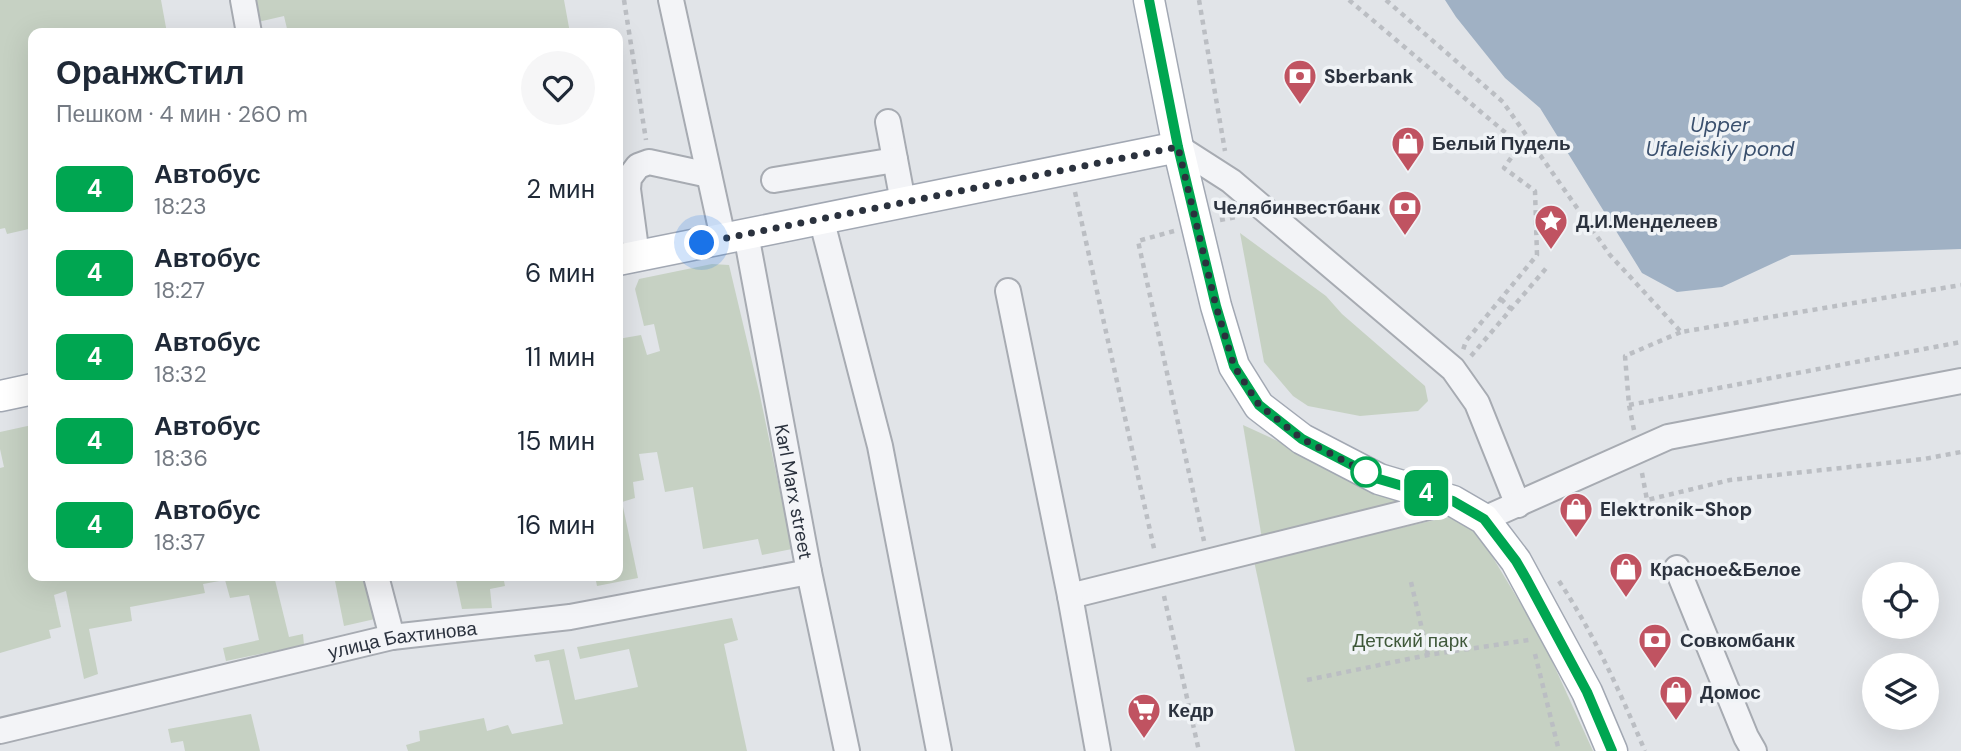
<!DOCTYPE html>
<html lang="ru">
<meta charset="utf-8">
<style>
:root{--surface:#fff;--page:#f6f6f7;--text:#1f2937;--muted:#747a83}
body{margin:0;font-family:"DM Sans",sans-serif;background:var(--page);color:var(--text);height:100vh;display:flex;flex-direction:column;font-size:26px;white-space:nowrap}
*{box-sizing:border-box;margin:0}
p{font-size:23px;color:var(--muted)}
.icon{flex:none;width:38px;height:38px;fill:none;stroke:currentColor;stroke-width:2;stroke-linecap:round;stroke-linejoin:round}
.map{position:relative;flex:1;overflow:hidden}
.drawer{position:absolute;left:28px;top:28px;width:595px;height:553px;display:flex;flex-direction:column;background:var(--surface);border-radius:14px;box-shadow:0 7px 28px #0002}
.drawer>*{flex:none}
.badge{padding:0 14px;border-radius:10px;font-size:24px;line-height:46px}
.controls{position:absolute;left:1862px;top:562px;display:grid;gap:14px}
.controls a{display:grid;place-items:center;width:77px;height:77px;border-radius:50%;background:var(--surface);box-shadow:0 7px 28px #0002;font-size:35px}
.you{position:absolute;width:35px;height:35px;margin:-18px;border:5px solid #fff;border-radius:50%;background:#1a73e8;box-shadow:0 0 0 10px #1a73e833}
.map>.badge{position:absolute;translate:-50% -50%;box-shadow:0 0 0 4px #fff}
.round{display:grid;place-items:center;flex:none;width:74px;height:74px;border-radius:37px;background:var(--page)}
.overview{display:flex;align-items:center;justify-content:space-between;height:119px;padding:0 28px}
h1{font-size:33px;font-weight:700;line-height:52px}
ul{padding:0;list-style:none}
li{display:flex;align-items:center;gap:21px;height:84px;padding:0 28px}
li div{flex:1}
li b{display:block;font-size:26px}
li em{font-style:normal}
li .badge{min-width:77px;font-weight:700;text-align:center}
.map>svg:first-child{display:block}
.green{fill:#c6d1c3}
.water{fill:#a0b1c4}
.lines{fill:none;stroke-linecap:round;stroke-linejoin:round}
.minor-casing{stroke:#a7abb2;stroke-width:28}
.major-casing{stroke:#a2a8b3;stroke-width:33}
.path{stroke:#bbbec3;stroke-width:4.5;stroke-dasharray:5 5;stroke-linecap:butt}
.minor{stroke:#f3f4f7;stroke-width:24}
.major{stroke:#fff;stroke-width:30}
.line-casing{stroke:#fff;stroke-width:16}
.line{stroke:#00a651;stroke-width:10}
.walk{stroke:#2b323e;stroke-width:7;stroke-dasharray:0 12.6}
.stop-dot{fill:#fff;stroke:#00a651;stroke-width:3.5}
.labels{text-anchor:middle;stroke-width:7;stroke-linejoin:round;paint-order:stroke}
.poi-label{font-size:19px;font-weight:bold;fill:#2b323e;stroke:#f0f3f6;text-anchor:start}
.street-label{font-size:19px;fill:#2b323e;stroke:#f0f3f6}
.park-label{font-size:19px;fill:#3f583a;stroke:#f0f3f6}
.water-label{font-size:21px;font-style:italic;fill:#3a506e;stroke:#f0f3f6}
</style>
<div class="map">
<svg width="1961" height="751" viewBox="0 0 1961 751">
<rect width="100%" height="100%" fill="#e1e4e8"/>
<g class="green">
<polygon points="0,0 161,0 167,33 33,33 33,228 7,234 5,228 0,229"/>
<polygon points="255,0 564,0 570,33 288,33 284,16 258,22"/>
<polygon points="1240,233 1326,296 1342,314 1425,386 1428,401 1418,411 1360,416 1308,406 1293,396 1264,362"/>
<polygon points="712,264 729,265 759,391 792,549 762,555 758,539 703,549 693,487 665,492 657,452 639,454 644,480 633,482 635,498 622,502 638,578 597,586 595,576 618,576 618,339 641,335 647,355 660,351 654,324 644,326 635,289 639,279"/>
<polygon points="32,425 33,576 274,576 289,637 303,634 304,645 226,661 223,648 259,640 249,595 230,598 225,580 203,584 205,593 130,607 132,621 89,629 98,674 84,679 66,591 54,595 61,627 49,630 51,638 0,653 0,468 4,467 0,449 0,432"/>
<polygon points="1243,425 1411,502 1262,539"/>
<polygon points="1466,513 1542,639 1593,751 1295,751 1254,561"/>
<polygon points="334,576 364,576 375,619 344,626"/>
<polygon points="455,576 503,576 505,586 490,589 492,608 462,609"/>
<polygon points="732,618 738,640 724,644 747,751 408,751 406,745 420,741 419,731 484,718 487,731 508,725 512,734 563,724 549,660 536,662 534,655 564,649 575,700 638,687 629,649 580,659 577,647"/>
<polygon points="251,714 260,751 185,751 183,741 171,743 168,729"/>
</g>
<polygon class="water" points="1445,0 1961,0 1961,249 1791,255 1722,287 1677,292 1642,273 1540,108 1505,78 1456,17"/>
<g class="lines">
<defs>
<g id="minor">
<polyline points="243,0 249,33"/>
<polyline points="671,0 723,238"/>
<polyline points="888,122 903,202"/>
<polyline points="1178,147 1231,181 1453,369 1477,403 1518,505"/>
<polyline points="774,180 895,160"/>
<polyline points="821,218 880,446 939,751"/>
<path id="s1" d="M746,234L809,572L847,751"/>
<polyline points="637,256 628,189 629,178 638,166 649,162 709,175"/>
<polyline points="1008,291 1070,596 1453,501"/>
<polyline points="1484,519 1668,437 1961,381"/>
<polyline points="1677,568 1746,737 1754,751"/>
<polyline points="376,576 392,637"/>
<polyline points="1070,596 1098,751"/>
<path id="s2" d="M0,731L392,637L570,617L809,572"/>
</g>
<g id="major">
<polyline points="1149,0 1178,147 1216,306 1234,366 1259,406 1302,439 1379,479 1453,501 1484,519 1516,561 1587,692 1612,751"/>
<polyline points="618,260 1178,147"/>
<polyline points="0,396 33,389"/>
</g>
</defs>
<use href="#minor" class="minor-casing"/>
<use href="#major" class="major-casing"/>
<g class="path">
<polyline points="624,0 646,140"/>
<polyline points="1199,0 1225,151"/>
<polyline points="1349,0 1520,145 1504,168 1535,191 1537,255 1466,341 1463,350"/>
<polyline points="1386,0 1503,102 1610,255 1681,332 1961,285"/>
<polyline points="1075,192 1155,553"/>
<polyline points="1220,220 1237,217 1237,215"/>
<polyline points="1174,231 1138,241 1204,541"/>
<polyline points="1501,299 1511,309"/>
<polyline points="1471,356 1548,266"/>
<polyline points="1629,405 1961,342"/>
<polyline points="1634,430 1629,405 1625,356 1681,332"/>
<polyline points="1642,473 1647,500 1730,480 1924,459 1961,452"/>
<path d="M1559,581C1594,634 1620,692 1645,751"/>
<polyline points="1411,582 1428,655"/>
<polyline points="1164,596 1199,751"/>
<polyline points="1535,654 1559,751"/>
<polyline points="1307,680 1428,655 1529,640"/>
</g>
<use href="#minor" class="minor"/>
<use href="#major" class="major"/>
</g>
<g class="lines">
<defs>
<polyline id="line" points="1149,0 1178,147 1216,306 1234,366 1259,405 1302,439 1379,479 1453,501 1484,519 1516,561 1527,580 1587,692 1612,751"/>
</defs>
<use href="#line" class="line-casing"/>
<use href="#line" class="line"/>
<polyline class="walk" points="702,243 1178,147 1216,306 1234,366 1259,405 1302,439 1366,472"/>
</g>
<defs>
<symbol id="bank-pin" viewBox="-11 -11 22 30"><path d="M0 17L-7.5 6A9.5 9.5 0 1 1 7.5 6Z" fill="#c05361" stroke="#f0f3f6"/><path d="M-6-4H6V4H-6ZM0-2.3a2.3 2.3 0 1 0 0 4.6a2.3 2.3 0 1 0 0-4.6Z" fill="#fff"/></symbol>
<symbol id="shop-pin" viewBox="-11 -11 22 30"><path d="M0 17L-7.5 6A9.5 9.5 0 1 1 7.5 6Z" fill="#c05361" stroke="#f0f3f6"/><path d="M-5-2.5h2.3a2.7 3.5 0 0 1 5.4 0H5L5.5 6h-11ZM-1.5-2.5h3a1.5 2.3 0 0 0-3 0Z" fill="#fff"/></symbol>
<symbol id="sight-pin" viewBox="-11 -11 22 30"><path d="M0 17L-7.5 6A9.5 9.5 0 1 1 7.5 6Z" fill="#c05361" stroke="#f0f3f6"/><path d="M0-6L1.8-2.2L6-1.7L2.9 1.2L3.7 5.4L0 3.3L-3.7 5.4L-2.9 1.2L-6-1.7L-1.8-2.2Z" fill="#fff"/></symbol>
<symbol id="supermarket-pin" viewBox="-11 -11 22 30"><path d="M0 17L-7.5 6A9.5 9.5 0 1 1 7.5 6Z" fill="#c05361" stroke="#f0f3f6"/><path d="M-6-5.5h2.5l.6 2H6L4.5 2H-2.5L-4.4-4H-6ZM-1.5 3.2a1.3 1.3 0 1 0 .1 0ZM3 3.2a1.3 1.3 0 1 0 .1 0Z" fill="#fff"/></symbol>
</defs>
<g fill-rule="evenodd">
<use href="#bank-pin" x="1281" y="57" width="38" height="52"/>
<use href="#shop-pin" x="1389" y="124" width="38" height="52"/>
<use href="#bank-pin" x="1386" y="188" width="38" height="52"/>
<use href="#sight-pin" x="1532" y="202" width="38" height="52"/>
<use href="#shop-pin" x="1557" y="490" width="38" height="52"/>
<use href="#shop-pin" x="1607" y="550" width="38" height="52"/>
<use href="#bank-pin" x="1636" y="621" width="38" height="52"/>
<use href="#shop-pin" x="1657" y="673" width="38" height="52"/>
<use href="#supermarket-pin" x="1125" y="691" width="38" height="52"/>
</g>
<circle class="stop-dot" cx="1366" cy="472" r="14"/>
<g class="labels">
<g class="poi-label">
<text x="1324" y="83">Sberbank</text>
<text x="1432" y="150">Белый Пудель</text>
<text x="1380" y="214" text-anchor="end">Челябинвестбанк</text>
<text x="1576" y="228">Д.И.Менделеев</text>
<text x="1600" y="516">Elektronik-Shop</text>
<text x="1650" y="576">Красное&amp;Белое</text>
<text x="1680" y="647">Совкомбанк</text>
<text x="1700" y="699">Домос</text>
<text x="1168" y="717">Кедр</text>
</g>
<g class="street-label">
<text dy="7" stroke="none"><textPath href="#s1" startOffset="262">Karl Marx street</textPath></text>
<text dy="7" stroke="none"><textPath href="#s2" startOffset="413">улица Бахтинова</textPath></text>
</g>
<g class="park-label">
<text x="1410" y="647">Детский парк</text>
</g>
<g class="water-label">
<text x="1720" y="132">Upper<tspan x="1720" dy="24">Ufaleiskiy pond</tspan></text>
</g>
</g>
</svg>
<div class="controls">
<a><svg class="icon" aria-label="locate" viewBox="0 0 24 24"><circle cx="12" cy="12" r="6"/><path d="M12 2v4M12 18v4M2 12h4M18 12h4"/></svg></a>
<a><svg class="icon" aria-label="layers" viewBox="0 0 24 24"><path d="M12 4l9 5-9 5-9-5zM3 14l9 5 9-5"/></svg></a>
</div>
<div class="you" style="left:702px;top:243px"></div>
<b class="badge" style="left:1426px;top:493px;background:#00a651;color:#fff">4</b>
<section class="drawer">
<div class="overview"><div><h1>ОранжСтил</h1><p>Пешком · 4 мин · 260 m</p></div><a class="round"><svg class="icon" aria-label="heart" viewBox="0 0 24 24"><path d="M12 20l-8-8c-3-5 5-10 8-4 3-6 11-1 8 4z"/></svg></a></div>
<ul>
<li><span class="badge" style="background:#00a651;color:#fff">4</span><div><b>Автобус</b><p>18:23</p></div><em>2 мин</em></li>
<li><span class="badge" style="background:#00a651;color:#fff">4</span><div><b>Автобус</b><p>18:27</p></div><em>6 мин</em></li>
<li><span class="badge" style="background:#00a651;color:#fff">4</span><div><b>Автобус</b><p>18:32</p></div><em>11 мин</em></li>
<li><span class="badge" style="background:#00a651;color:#fff">4</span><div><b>Автобус</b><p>18:36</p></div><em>15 мин</em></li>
<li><span class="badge" style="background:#00a651;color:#fff">4</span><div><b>Автобус</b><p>18:37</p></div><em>16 мин</em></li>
</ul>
</section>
</div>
